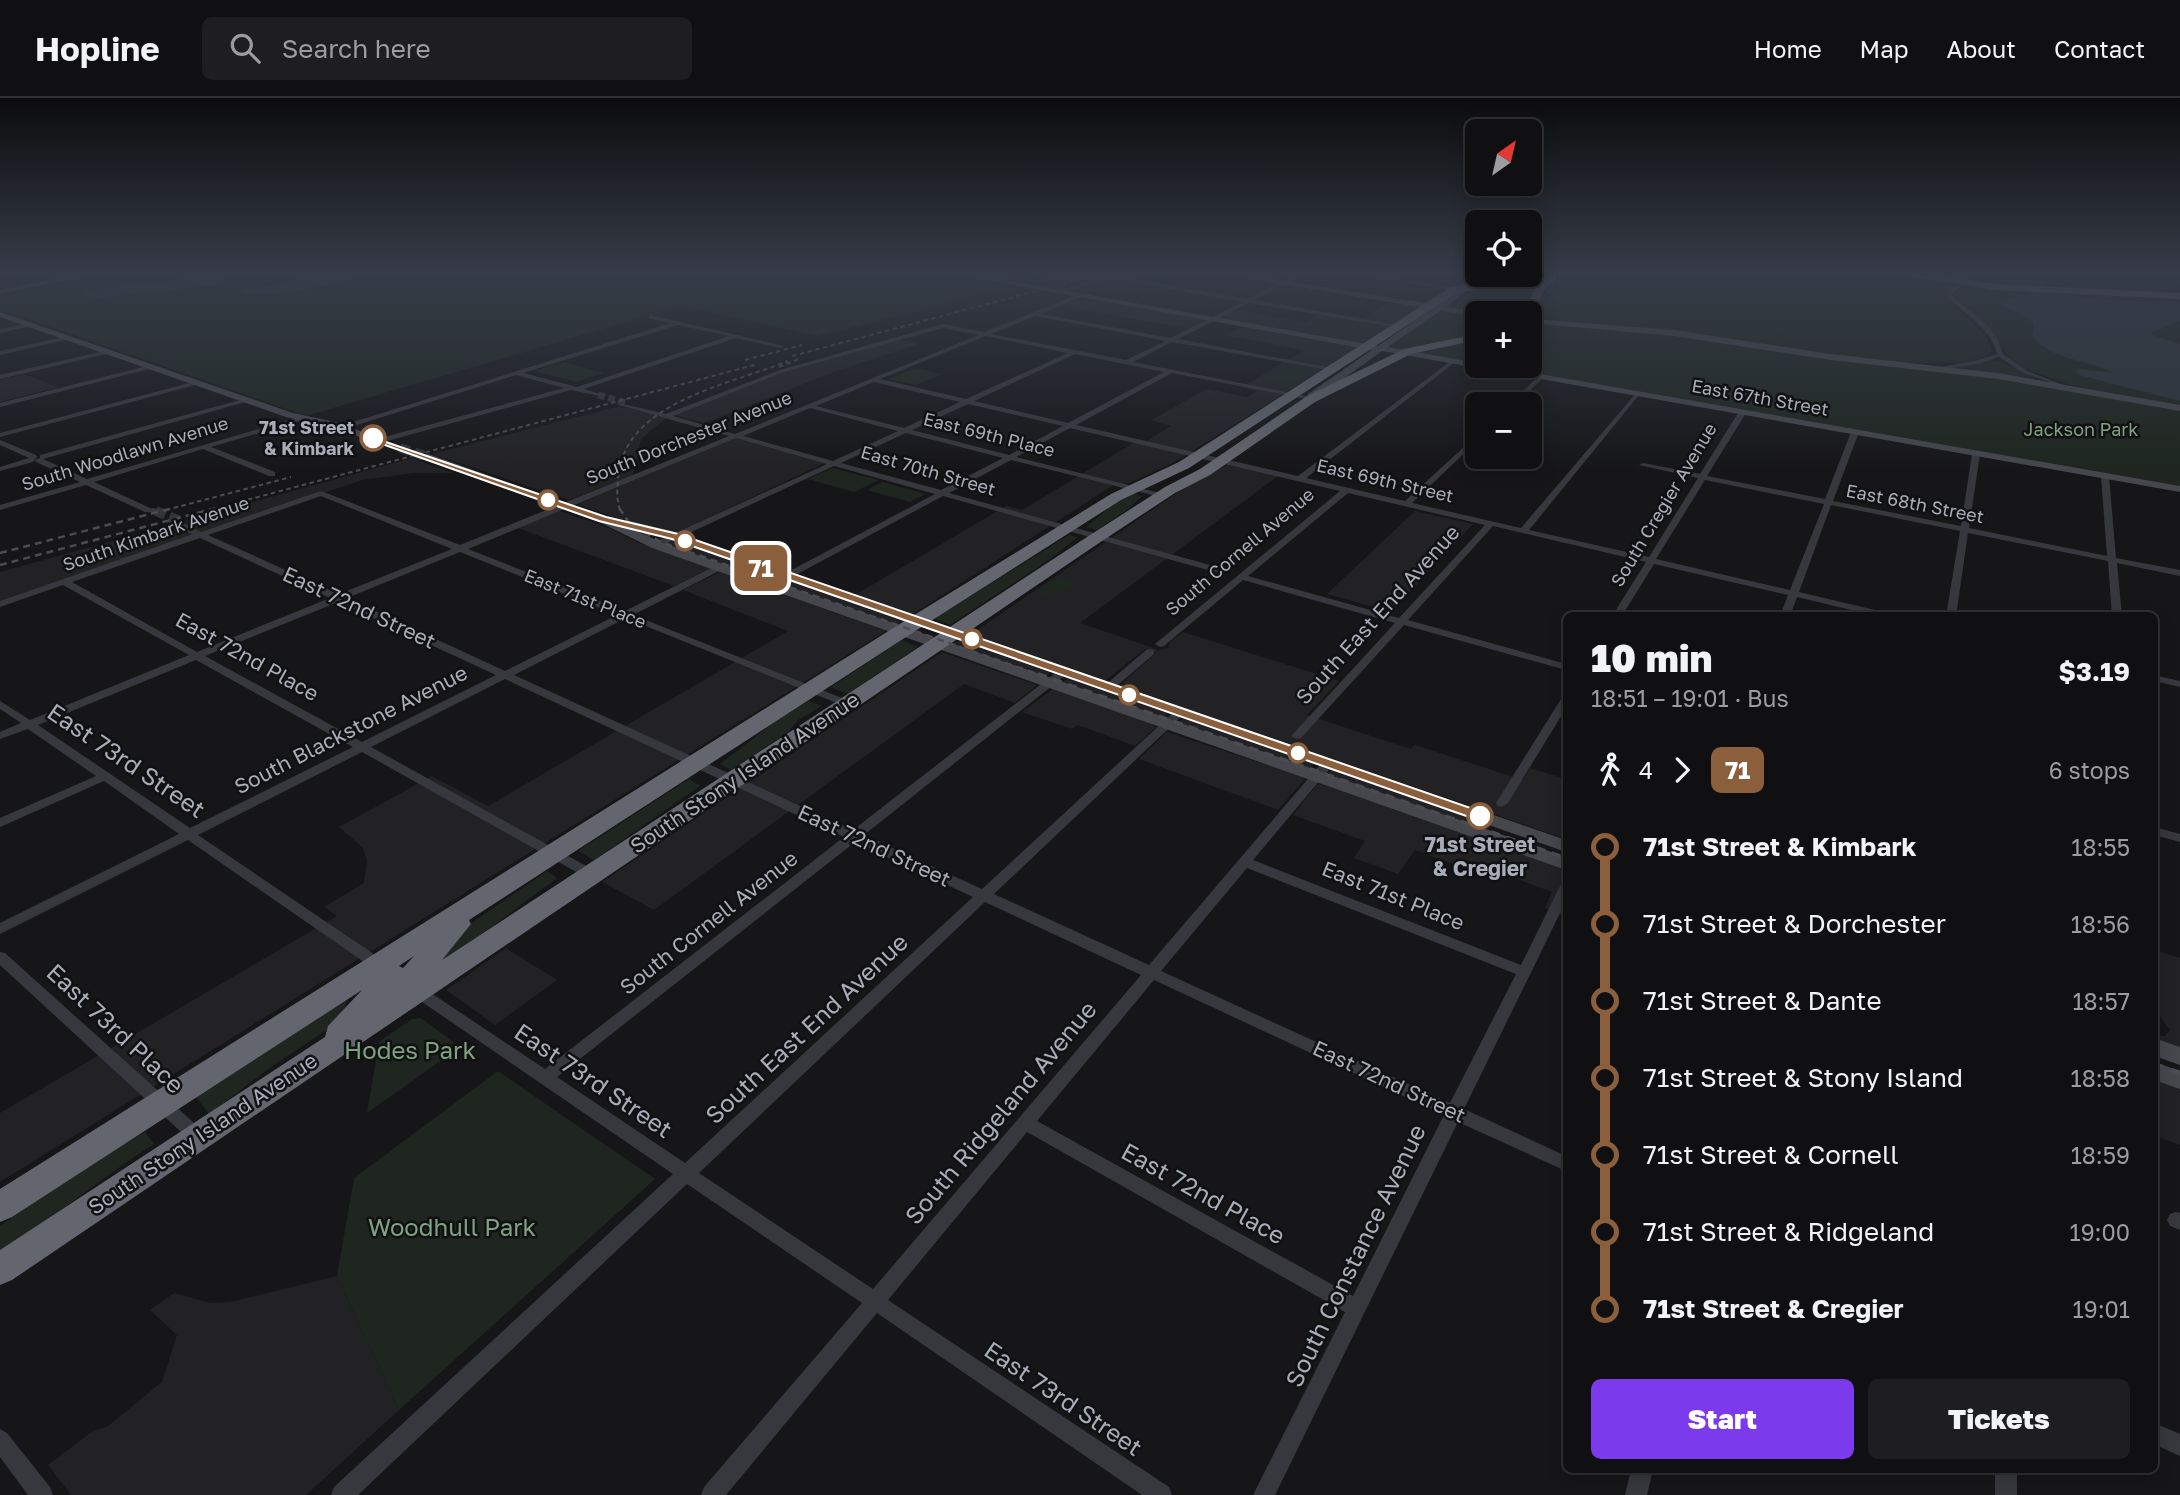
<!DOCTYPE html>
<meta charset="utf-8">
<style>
:root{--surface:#101012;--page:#1e1e20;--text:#f1f3f6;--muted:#9c9d9f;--line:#303032;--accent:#7c3aed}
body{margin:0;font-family:"Golos Text",sans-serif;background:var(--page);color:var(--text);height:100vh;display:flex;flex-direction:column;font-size:26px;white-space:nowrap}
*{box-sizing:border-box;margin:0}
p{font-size:23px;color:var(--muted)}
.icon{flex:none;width:38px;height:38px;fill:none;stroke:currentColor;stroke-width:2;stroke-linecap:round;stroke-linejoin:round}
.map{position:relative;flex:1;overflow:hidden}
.side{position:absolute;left:1563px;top:514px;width:595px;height:861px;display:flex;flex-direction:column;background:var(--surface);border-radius:10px;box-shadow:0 4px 18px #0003,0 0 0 2px var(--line)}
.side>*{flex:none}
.badge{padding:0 14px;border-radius:10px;font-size:24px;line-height:46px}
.needle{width:46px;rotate:34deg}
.tools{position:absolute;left:1465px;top:21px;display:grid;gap:14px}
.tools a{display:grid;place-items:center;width:77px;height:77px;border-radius:10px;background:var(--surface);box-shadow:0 4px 18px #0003,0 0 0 2px var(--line);font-size:35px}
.map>.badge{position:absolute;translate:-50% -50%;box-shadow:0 0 0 4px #fff}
.legs{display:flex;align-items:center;gap:10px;height:77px;padding:0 28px;font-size:23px}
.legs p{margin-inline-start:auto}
.head{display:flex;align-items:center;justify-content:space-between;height:119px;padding:0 28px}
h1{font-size:38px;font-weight:800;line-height:52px}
.button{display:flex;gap:14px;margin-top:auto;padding:14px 28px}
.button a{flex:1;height:80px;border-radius:10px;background:var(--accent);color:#fff;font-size:28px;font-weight:800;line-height:80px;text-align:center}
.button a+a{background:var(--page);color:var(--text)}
ul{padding:0 28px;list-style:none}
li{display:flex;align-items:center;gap:24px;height:77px;font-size:26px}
li i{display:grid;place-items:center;width:10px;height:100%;margin:0 9px;background:currentColor}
li i::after{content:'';width:18px;height:18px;margin:-9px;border:5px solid;border-radius:50%;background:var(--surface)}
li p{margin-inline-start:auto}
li:first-child i{background:linear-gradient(#0000 50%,currentColor 0)}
li:last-child i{background:linear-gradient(currentColor 50%,#0000 0)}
header{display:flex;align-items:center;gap:42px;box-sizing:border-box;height:98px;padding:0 35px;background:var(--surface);border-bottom:2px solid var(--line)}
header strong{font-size:33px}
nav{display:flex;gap:38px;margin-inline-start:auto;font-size:24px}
.search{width:490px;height:63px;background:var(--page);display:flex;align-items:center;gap:18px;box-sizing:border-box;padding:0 24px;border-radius:10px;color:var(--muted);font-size:26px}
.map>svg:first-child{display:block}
.built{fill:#222225}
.green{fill:#1e261f}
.water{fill:#2c353c}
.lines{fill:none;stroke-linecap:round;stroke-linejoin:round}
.street-tunnel-far1{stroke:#333438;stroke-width:7;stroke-dasharray:7 3.5;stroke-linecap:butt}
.street-tunnel{stroke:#333438;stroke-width:10;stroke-dasharray:10 4.5;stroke-linecap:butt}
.secondary-tunnel{stroke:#333438;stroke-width:10;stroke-dasharray:10 5;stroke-linecap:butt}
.street{fill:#37383d;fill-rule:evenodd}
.secondary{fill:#45474d;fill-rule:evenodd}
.highway{fill:#63666e;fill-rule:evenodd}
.rail-far3{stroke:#4a4c52;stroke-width:2;stroke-dasharray:4.5 3.5;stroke-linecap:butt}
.rail-far2{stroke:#4a4c52;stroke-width:2.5;stroke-dasharray:7 5;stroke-linecap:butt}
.rail-far1{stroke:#4a4c52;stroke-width:3.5;stroke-dasharray:9 7;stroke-linecap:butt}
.rail{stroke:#4a4c52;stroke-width:4.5;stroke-dasharray:10 9;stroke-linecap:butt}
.line-1{fill:#8b5e3c;stroke:#fff;stroke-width:2}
.stop-1-dot{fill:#fff;stroke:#8b5e3c;stroke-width:3.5}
.labels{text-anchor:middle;stroke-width:5;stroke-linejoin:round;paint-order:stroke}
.far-street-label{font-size:18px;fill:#a8adb8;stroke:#111113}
.far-stop-label{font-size:18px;font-weight:bold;fill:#a8adb8;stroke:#111113;text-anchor:end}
.far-park-label{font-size:18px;fill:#7fa381;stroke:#111113}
.street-label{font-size:21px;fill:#a8adb8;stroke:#111113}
.stop-label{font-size:21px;font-weight:bold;fill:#a8adb8;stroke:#111113}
.near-street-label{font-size:24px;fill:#a8adb8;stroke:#111113}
.near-park-label{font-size:24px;fill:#7fa381;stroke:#111113}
</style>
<header>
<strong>Hopline</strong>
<div class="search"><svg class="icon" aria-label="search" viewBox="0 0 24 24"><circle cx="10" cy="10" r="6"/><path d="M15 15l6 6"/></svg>Search here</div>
<nav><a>Home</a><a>Map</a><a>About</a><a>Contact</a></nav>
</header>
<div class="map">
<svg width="2180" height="1397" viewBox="0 0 2180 1397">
<rect width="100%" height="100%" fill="#161618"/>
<g class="built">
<polygon points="1009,177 1037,182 1050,177 1114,177 1064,191 997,182"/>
<polygon points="1080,200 1207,222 1190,231 1061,208"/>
<polygon points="1390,204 1422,208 1363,246 1215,221 1233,212 1307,224 1324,214 1362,220"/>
<polygon points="1243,229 1358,249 1173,365 1129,385 1112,388 913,516 855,497 1006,408 1022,412 1140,341 1147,343 1171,328 1151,322 1207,291 1247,299 1257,293 1242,289 1304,252 1225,237"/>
<polygon points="891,240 918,246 834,274 704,325 671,316 785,271"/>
<polygon points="24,276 58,289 0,304 0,282"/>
<polygon points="620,308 666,320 641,341 633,377 569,402 432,356"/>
<polygon points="736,340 825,365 675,435 616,420 577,406"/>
<polygon points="412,360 453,375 413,375 362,382 0,504 0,474"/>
<polygon points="1226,367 1278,378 1080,525 1159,552 1168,550 1170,544 1183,534 1339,583 1307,617 1411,651 1415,647 1523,682 1530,670 1566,681 1566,741 1119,588 1156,555 1145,551 1105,583 970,537 1184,390"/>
<polygon points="559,413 602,427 642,446 710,470 674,488 518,430"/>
<polygon points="1415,413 1473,426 1391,514 1327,496"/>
<polygon points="677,441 906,520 893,529 663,447"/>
<polygon points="720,474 886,533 0,1084 0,1015 337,818 324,809 364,785 367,763 363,750 339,729 432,678 488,708 788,533 683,492"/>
<polygon points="961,541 1052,573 1044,580 950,548"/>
<polygon points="942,554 1037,587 1015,605 964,586 654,812 602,784"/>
<polygon points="1069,579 1170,613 1162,621 1060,586"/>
<polygon points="1053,591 1152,626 1155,630 1135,648 1078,627 1072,631 1022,614"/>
<polygon points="1185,619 1315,664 1308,672 1177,627"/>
<polygon points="1167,634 1303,679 1304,682 1278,712 1139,661"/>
<polygon points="1332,670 1481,721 1475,731 1326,679"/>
<polygon points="1321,686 1566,772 1566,818 1545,810 1552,794 1463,761 1459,768 1415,752 1398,776 1354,760 1365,743 1293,717 1317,687"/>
<polygon points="506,850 557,882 495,927 446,892"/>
<polygon points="2155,852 2180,860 2180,951 2154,942 2154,937 2165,938 2170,932 2159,917"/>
<polygon points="2154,981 2180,990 2180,1047 2160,1040 2160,1029 2154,1027"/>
<polygon points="337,1178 399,1312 306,1397 71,1397 48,1367 93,1333 108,1328 162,1284 177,1237 150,1212 174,1195 210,1205 230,1204"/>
</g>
<g class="green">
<polygon points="100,177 947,177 1011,189 818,238 681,208 306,318 0,211 0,197"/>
<polygon points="1542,177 1550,177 1537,188 1523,215 1480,215 1446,209 1470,193"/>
<path d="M1561,177H1900L1952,185L1959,187L1945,194C1952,215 1986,226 1992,253L1986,259L1962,265H1897L1531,221L1546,190Z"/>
<polygon points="1915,177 2180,177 2180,196 2003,188"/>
<polygon points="1971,188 2180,199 2180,308 2067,286 2022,270 2009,260 1988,228 1954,198 1956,194"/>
<polygon points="1441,212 1477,217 1477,237 1402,252 1388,249"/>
<polygon points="1530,224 1661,235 1977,277 2180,312 2180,388 1485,268 1530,268"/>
<polygon points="1477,241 1477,266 1415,255 1416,252"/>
<polygon points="1998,262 2037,281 1953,270"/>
<polygon points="563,264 604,275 576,284 534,273"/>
<polygon points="1287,267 1315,272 1291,287 1262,281"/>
<polygon points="915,270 942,276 916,287 889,281"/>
<polygon points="833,370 879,382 854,394 808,381"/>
<polygon points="883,384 925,396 910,404 867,392"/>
<polygon points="1134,396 1142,398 1128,411 1097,432 1086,429 1115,405"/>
<polygon points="1069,437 1078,439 1050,461 950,527 934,521"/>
<polygon points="1060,479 1078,485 1053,502 1035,496"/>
<polygon points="902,542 918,549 847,596 831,589"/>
<polygon points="809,603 822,608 798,622 788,634 731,672 720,666 777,622"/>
<polygon points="689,681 700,688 594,762 578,753"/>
<polygon points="547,773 557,780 486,833 427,872 456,836"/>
<polygon points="348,900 340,923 271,969 209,1016 196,999"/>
<polygon points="421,920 460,949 367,1015 379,944 412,921"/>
<polygon points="498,973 655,1081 399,1312 337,1178 354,1080"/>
<path d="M145,1034L154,1046C101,1080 53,1120 0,1155V1128L81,1071Z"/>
</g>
<g class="water">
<polygon points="198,177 234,177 211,183 223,186 216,187 100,200 81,196 121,186 163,186"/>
<path d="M314,177H360C336,187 263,203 240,194L255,189L289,185Z"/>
<path d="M2010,183L2043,184L2047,186L2044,189C2074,206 2143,201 2180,205V223L2149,236L2180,246V303L2079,277L2076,273L2079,271L2114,275C2088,261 2052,263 2032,238L2034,228L2032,223L1996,204L2031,196L2004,184Z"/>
</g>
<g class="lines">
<polyline class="street-tunnel-far1" points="598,297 626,305"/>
<polyline class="street-tunnel" points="156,413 180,423"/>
<polyline class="secondary-tunnel" points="400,350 425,358"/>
<g class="street">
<polygon points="1000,177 1007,177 993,184 988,183"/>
<path d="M1114,177L1248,201L1294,177H1301L1254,202L1403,228L1400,230L1249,205L1178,241L1332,270L1335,272L1334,273L1172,244L1133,264L1311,299L1313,300V302L1172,275L1076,327L1298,378L1452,262L1454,265L1306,380L1405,403L1477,337V343L1412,405L1521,430L1637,294L1640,296L1639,297L1529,432L1649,459L1698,380L1639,367L1643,365L1700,376L1738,315L1742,313L1746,315L1707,378L1825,401L1851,334L1855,332L1859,334L1833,403L1961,428L1972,356L1976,354L1980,356L1969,430L2107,458L2101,378L2105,376L2109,378L2116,460L2180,472V478L2117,465L2122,518H2112L2108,463L1968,435L1956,518H1946L1960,433L1831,407L1799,494L1892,516L1894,518H1876L1797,499L1790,518H1780L1788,497L1654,466L1622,518H1612L1646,464L1493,428L1408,522L1566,566V572L1404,527L1301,640L1297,641L1291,638L1293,636L1395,525L1243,482L1164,548L1160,549L1155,546L1340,393L1070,330L1016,359L1164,396V400L1011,362L949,395L1221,470V474H1215L943,398L790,480H784V476L935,396L834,368L659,449H653V445L827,366L736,340L468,451L625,513L717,467H723V471L633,517L852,604L853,606L852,608H844L626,520L514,577L853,732L1059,572H1067L1068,574L1067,576L864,737L982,791L1176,612H1184L1186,614L1184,616L994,796L1149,867L1324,662H1332L1334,665L1332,668L1253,762L1521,867L1559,790L1561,787L1566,786V803L1464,1011L1566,1058V1073L1458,1024L1275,1397H1253L1345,1214L1027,1034L888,1202L1169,1389L1172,1397H1142L877,1215L726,1397H701L704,1389L862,1205L687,1086L358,1397H331L334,1389L673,1076L409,895L407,891L409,887L414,886L419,887L545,971L844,739L505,581L371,649L597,774L599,777L597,780H587L362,654L198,737L387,865L389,869L387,873H377L188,742L0,836V825L179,736L104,683L0,729V720L96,678L28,631L0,641V634L21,625L0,611V603L30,622L189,557L63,487L0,509V503L193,436L169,428V424L185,426L201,434L321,393L460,447L729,338L619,307V305L666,316L780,272L943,226L984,234L1079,196L1081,199L1041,216L1171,240L1243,204L1111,181L1057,196L1054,194ZM1035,218L1166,243L1126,262L991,236ZM943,230L979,237L735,336L673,318L784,274ZM986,238L1068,255L966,301L880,281ZM1075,256L1164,274L1068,325L974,303ZM874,284L960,304L904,330L816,308ZM968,306L1063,328L1009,357L912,332ZM810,310L898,333L833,363L743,338ZM906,335L1003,360L941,392L841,365ZM1705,382L1824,406L1790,492L1656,461ZM1348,395L1485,427L1399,520L1248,478ZM321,398L452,451L339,496L208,437ZM200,440L330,500L197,554L72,484ZM460,454L617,517L505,573L347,500ZM338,504L496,577L362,644L205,558ZM196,562L353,649L190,730L38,627ZM855,744L973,799L685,1065L557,979ZM1247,770L1516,876L1450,1005L1161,873ZM985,804L1141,877L873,1191L699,1075ZM1154,882L1444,1017L1353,1198L1037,1023Z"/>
<polygon points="1360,177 1375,177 1466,192 1463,194"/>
<path d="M1962,185L1967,186L1953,194L1952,198C1971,214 1997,229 2003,256L2027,273L2061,286V288L2023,275L1999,259L1979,266L1936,272V270L1978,262L1997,256C1991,229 1964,216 1946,198L1948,192Z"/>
<path d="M650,217L784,248L781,250L736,240L584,291L600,296V298L571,292L380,345L376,343L377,341L564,290L516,277L344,331L337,329L671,225L648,220ZM678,227L729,238L577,289L523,275Z"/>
<polygon points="30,225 32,228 0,235 0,231"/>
<polygon points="68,238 70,241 0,257 0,253"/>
<polygon points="108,252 110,255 0,281 0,277"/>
<polygon points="151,267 153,268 153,270 0,309 0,305"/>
<polygon points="1539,278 1544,279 1516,306 1509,306"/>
<polygon points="197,283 200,285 199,286 0,339 0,335"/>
<polygon points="247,300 250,302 249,303 43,361 87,381 303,318 303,322 211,349 275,374 275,378 269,378 203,351 94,384 150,410 159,411 159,415 145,414 86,387 0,412 0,407 80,384 36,364 35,362 40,360 40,357"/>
<polygon points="0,342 36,357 37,359 33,364 0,373 0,369 29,360 0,347"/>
<polygon points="1150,551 1154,552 1154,556 1112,592 1104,592 1103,590 1104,588 1146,552"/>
<polygon points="2154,577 2180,583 2180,589 2154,583"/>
<polygon points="1566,598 1566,610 1508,705 1502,709 1498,708 1496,705 1561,601"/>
<polygon points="2154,729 2180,736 2180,744 2154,737"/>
<polygon points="0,854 5,855 204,1034 206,1039 204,1044 198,1046 192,1044 0,867"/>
<polygon points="2176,1114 2180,1115 2180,1132 2170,1128 2167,1122 2170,1116"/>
<polygon points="2154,1325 2180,1336 2180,1358 2154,1346"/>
<polygon points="0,1331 7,1335 50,1389 53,1397 28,1397 0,1359"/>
<polygon points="1631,1372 1653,1372 1647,1397 1625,1397"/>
<rect x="1995" y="1372" width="22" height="25"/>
</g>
<g class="secondary">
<polygon points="74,177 91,177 0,196 0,192"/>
<polygon points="958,177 976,177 1378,248 1432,211 1227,177 1247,177 1438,207 1481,177 1490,177 1446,209 1480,214 1477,218 1440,213 1388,249 1477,265 1477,268 1494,268 2180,388 2180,394 1382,253 1311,304 1306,301 1308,296 1372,252"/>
<polygon points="0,214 293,315 339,325 405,350 396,352 332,329 286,319 0,219"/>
<polygon points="1530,221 1674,232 1831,256 1998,275 2180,307 2180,313 1998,281 1831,262 1674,238 1530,225"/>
<polygon points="421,356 429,356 621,425 626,422 672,433 1566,742 1566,754 664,439 635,432 660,444 1566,759 1566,772 652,450 599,424 421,360"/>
<polygon points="2154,940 2180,949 2180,967 2154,958"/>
<polygon points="2154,964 2180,973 2180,991 2154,982"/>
</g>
<g class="highway">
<path d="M1521,177H1540L1487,191L1458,194L1189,370L1121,402L920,530L469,822L471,826L442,862L1087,439L1165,389L1200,371L1307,298L1404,251L1477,236V242L1411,256L1315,304L1210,377L1175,395L1099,445L12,1182L0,1187V1152L325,939L328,928L362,892L12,1119L0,1124V1091L906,522L1111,396L1179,364L1451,189ZM414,858L403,870L399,868Z"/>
<polygon points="1550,177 1560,177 1544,192 1533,217 1524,215 1535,191"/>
<polygon points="1903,177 1932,177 1997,186 2180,195 2180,201 1997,192"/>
</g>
<g class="rail-far3">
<polyline points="792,258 1096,177"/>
<polyline points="745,262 802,247"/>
<polyline points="779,269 801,260"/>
<polyline points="166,412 291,379"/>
<polyline points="209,412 758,266"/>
<path d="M620,412C616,399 617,387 619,374C629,303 732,286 788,263"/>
</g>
<g class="rail-far2">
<polyline points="619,410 631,427 661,444 1043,578"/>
<polyline points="0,455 173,410"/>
<polyline points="0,467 216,410"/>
</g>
<polyline class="rail-far1" points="1038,576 1566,760"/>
<polyline class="rail" points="2154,966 2180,975"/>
</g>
<linearGradient id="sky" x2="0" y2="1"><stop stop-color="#0c0c0d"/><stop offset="0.47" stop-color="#363c48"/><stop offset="1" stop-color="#363c48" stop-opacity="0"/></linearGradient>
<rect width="2180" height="373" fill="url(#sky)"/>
<polygon class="line-1" points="371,339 606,419 678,436 1485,715 1487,718 1485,721 1475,721 672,441 599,423 371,342"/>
<g class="stop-1-dot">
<circle cx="373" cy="340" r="12"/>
<circle cx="548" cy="402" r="9"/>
<circle cx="685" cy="443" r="9"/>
<circle cx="972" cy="541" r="9"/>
<circle cx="1129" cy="597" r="9"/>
<circle cx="1298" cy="655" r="9"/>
<circle cx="1480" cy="718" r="12"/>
</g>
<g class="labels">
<g class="far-street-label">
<text transform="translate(1760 300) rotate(10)" y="6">East 67th Street</text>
<text transform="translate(989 337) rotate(14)" y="6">East 69th Place</text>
<text transform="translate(689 340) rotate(-22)" y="6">South Dorchester Avenue</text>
<text transform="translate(125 356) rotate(-17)" y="6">South Woodlawn Avenue</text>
<text transform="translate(928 373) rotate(16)" y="6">East 70th Street</text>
<text transform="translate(1385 383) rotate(13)" y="6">East 69th Street</text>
<text transform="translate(1915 406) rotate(11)" y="6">East 68th Street</text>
<text transform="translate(1664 407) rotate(-59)" y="6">South Cregier Avenue</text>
<text transform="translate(156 436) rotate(-19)" y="6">South Kimbark Avenue</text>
<text transform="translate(1240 454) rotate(-40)" y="6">South Cornell Avenue</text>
<text transform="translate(585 501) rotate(22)" y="6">East 71st Place</text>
</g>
<g class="far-stop-label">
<text x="354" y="336">71st Street<tspan x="354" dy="21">&amp; Kimbark</tspan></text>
</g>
<g class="far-park-label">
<text x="2081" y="338">Jackson Park</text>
</g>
<g class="street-label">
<text transform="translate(359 510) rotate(25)" y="7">East 72nd Street</text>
<text transform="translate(1378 517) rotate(-48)" y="7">South East End Avenue</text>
<text transform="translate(247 559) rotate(29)" y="7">East 72nd Place</text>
<text transform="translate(351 632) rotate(-27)" y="7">South Blackstone Avenue</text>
<text transform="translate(745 675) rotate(-34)" y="7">South Stony Island Avenue</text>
<text transform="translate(874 748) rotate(25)" y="7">East 72nd Street</text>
<text transform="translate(1393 798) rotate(22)" y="7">East 71st Place</text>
<text transform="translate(709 825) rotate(-38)" y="7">South Cornell Avenue</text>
<text transform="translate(1389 984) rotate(25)" y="7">East 72nd Street</text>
<text transform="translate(203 1036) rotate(-34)" y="7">South Stony Island Avenue</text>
</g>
<g class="stop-label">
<text x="1480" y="754">71st Street<tspan x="1480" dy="24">&amp; Cregier</tspan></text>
</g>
<g class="near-street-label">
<text transform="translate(126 663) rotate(34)" y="8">East 73rd Street</text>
<text transform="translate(115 931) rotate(43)" y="8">East 73rd Place</text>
<text transform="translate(807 931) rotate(-43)" y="8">South East End Avenue</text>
<text transform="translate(593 983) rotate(34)" y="8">East 73rd Street</text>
<text transform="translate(1001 1015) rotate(-50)" y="8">South Ridgeland Avenue</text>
<text transform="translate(1203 1096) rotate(29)" y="8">East 72nd Place</text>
<text transform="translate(1356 1158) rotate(-64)" y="8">South Constance Avenue</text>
<text transform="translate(1063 1301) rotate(34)" y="8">East 73rd Street</text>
</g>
<g class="near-park-label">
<text x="410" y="961">Hodes Park</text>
<text x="452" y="1138">Woodhull Park</text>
</g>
</g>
</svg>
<div class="tools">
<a><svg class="needle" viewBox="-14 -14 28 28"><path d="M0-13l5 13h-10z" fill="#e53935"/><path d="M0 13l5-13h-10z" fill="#9c9d9f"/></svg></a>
<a><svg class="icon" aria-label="locate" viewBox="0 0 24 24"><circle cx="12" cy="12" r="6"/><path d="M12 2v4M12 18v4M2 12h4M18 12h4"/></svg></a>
<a>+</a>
<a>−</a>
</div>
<b class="badge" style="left:761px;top:470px;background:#8b5e3c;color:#fff">71</b>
<section class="side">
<div class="head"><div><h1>10 min</h1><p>18:51 – 19:01 · Bus</p></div><b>$3.19</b></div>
<div class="legs"><svg class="icon" aria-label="walk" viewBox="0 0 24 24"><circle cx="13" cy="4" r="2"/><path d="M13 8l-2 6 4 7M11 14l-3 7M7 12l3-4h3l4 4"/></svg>4<svg class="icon" aria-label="forward" viewBox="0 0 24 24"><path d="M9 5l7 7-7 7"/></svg><b class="badge" style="background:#8b5e3c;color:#fff">71</b><p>6 stops</p></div>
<ul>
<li><i style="color:#8b5e3c"></i><b>71st Street &amp; Kimbark</b><p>18:55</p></li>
<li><i style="color:#8b5e3c"></i><span>71st Street &amp; Dorchester</span><p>18:56</p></li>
<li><i style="color:#8b5e3c"></i><span>71st Street &amp; Dante</span><p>18:57</p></li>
<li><i style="color:#8b5e3c"></i><span>71st Street &amp; Stony Island</span><p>18:58</p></li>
<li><i style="color:#8b5e3c"></i><span>71st Street &amp; Cornell</span><p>18:59</p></li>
<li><i style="color:#8b5e3c"></i><span>71st Street &amp; Ridgeland</span><p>19:00</p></li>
<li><i style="color:#8b5e3c"></i><b>71st Street &amp; Cregier</b><p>19:01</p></li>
</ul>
<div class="button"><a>Start</a><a>Tickets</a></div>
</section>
</div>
